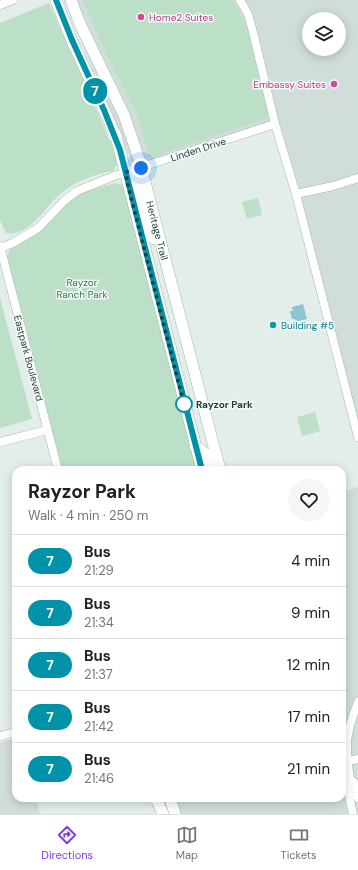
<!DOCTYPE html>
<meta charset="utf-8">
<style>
:root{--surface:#fff;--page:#f6f6f6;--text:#202124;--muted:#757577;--line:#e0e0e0;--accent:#7c3aed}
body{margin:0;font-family:"DM Sans",sans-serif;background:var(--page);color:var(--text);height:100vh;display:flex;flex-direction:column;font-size:15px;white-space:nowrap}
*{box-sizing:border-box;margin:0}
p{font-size:13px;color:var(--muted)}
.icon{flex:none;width:22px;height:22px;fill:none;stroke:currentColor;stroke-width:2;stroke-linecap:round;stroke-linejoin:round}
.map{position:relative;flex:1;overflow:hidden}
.sheet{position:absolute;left:12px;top:466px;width:334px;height:336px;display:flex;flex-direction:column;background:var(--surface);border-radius:12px;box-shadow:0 2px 10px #0003}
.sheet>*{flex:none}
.badge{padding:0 8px;border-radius:13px;font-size:14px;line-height:26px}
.tools{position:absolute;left:302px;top:12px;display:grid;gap:8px}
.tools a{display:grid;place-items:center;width:44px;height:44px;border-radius:50%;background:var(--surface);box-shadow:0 2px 10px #0003;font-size:20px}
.you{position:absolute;width:20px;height:20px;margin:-10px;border:3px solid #fff;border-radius:50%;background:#1a73e8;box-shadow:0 0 0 6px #1a73e833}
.map>.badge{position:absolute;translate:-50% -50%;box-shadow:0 0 0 2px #fff}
.round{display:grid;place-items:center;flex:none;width:42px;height:42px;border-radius:21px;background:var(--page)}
.summary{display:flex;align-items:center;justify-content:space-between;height:68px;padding:0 16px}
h1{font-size:19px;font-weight:700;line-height:30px}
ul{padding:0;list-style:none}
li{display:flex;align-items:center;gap:12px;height:52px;padding:0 16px;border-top:1px solid var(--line)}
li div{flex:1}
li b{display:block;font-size:15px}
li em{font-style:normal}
li .badge{min-width:44px;font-weight:700;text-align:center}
.menu{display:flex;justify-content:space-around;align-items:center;height:56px;border-top:1px solid var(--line);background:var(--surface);font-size:11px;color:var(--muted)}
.menu a{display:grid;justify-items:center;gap:2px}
.menu .on{color:var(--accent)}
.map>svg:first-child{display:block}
.built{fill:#d1ddd8;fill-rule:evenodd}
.green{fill:#bcdfc7}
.water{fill:#8bc5d3}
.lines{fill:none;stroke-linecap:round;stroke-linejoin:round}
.street-casing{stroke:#a5b5b1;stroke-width:9}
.secondary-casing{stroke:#a1b9b2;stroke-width:12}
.street{stroke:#fff;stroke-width:8}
.secondary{stroke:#fff;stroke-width:11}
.line-casing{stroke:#fff;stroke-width:9}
.line{stroke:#0092a9;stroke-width:6}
.walk{stroke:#223f39;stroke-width:4;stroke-dasharray:0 7.2}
.hotel-dot{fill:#d1479c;stroke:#f4faf7;stroke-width:1.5}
.culture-dot{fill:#0f9aa8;stroke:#f4faf7;stroke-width:1.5}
.stop-dot{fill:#fff;stroke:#0092a9;stroke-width:2}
.labels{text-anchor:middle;stroke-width:3;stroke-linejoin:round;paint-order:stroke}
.hotel-label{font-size:10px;fill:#b23c85;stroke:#f4faf7;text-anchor:start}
.street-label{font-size:10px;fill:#223f39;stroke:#f4faf7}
.park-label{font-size:10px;fill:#2b774c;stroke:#f4faf7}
.culture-label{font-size:10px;fill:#0d838f;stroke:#f4faf7;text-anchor:start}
.stop-label{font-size:10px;font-weight:bold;fill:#223f39;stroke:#f4faf7;text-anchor:start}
</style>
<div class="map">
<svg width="358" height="814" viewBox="0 0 358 814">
<rect width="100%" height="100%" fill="#e3ede9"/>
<g class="built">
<path d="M64,0H358V438L276,123L134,167ZM309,19H339V49H309Z"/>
<polygon points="358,487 358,814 166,814 163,798 342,798 342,492"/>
<polygon points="16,738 16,798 36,798 40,814 0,814 0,743"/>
</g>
<g class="green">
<polygon points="83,0 233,0 249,32 268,111 267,118 150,158 138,117 105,51"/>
<path d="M49,3L119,161L113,171C93,175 80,179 63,192C45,205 31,237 6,233L0,220V23Z"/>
<polygon points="115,183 120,184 125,189 196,470 62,470 7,257 10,249 37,233 62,208 81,193"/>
<polygon points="258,198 262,215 247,219 242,202"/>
<polygon points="0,298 32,419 0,428"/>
<polygon points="315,412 320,431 302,436 297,417"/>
</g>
<polygon class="water" points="303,304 307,319 295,322 295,319 292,319 290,311 293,311 292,307"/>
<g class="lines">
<defs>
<g id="street">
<polyline points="240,0 248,14 253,32 275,124 296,194 358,437"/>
<polyline points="0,5 13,0"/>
<polyline points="296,194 333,186 358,178"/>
<polyline points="0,246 58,470"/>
<polyline points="0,248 13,243 38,228 65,200 77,191 114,176 275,124"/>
<polyline points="0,442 47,430"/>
<polyline points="0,736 16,732"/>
<polyline points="343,762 358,759"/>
<polyline points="350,780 354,782 358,798"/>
<path d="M353,814L347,785L350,780C345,745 345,735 358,702"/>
</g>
<g id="secondary">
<polyline points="56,0 72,41 116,136 202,470"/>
<path id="s1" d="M71,0L80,24L124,115L139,159L220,470"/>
<polyline points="126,172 135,179 150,234 154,239"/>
<polyline points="195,446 207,455 211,470"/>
<polyline points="156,798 163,814"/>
<polyline points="170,798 175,814"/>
</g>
</defs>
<use href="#street" class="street-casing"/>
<use href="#secondary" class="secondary-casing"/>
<use href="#street" class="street"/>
<use href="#secondary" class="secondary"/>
</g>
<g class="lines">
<defs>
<polyline id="line" points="56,0 72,40 104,110 120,150 202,470"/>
</defs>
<use href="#line" class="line-casing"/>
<use href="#line" class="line"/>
<polyline class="walk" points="141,168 126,172 127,182 184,404"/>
</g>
<g class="hotel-dot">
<circle cx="141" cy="17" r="4"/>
<circle cx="334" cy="84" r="4"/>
</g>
<circle class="culture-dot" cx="273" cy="325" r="4"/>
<circle class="stop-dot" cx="184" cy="404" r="8"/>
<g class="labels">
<g class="hotel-label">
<text x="149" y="21">Home2 Suites</text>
<text x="326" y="88" text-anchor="end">Embassy Suites</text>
</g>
<g class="street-label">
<text transform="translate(198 149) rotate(-18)" y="4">Linden Drive</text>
<text dy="4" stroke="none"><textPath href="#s1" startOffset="247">Heritage Trail</textPath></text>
<text transform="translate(29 358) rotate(75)" y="4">Eastpark Boulevard</text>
</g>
<g class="park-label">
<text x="82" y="286">Rayzor<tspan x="82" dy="12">Ranch Park</tspan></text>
</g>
<g class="culture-label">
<text x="281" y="329">Building #5</text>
</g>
<g class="stop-label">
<text x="196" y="408">Rayzor Park</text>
</g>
</g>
</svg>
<div class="tools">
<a><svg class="icon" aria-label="layers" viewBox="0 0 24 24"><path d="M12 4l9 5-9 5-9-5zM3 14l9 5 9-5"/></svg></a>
</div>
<div class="you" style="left:141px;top:168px"></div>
<b class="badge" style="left:95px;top:91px;background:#0092a9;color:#fff">7</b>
<section class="sheet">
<div class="summary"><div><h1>Rayzor Park</h1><p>Walk · 4 min · 250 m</p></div><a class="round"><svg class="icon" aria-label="heart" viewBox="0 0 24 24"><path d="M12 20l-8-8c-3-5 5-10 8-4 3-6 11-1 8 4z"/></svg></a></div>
<ul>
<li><span class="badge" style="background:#0092a9;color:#fff">7</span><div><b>Bus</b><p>21:29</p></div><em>4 min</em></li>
<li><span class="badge" style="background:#0092a9;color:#fff">7</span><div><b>Bus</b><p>21:34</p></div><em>9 min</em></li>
<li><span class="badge" style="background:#0092a9;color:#fff">7</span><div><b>Bus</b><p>21:37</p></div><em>12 min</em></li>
<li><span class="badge" style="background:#0092a9;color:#fff">7</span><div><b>Bus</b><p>21:42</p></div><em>17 min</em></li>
<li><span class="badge" style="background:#0092a9;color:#fff">7</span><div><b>Bus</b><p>21:46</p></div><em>21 min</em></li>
</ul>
</section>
</div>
<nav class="menu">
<a class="on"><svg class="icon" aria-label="directions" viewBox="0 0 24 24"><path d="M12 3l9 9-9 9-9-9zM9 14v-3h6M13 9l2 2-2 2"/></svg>Directions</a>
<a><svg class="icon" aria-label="map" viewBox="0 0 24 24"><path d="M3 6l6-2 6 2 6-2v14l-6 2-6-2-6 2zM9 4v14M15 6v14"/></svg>Map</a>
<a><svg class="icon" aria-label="tickets" viewBox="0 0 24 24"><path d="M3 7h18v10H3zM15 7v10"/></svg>Tickets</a>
</nav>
